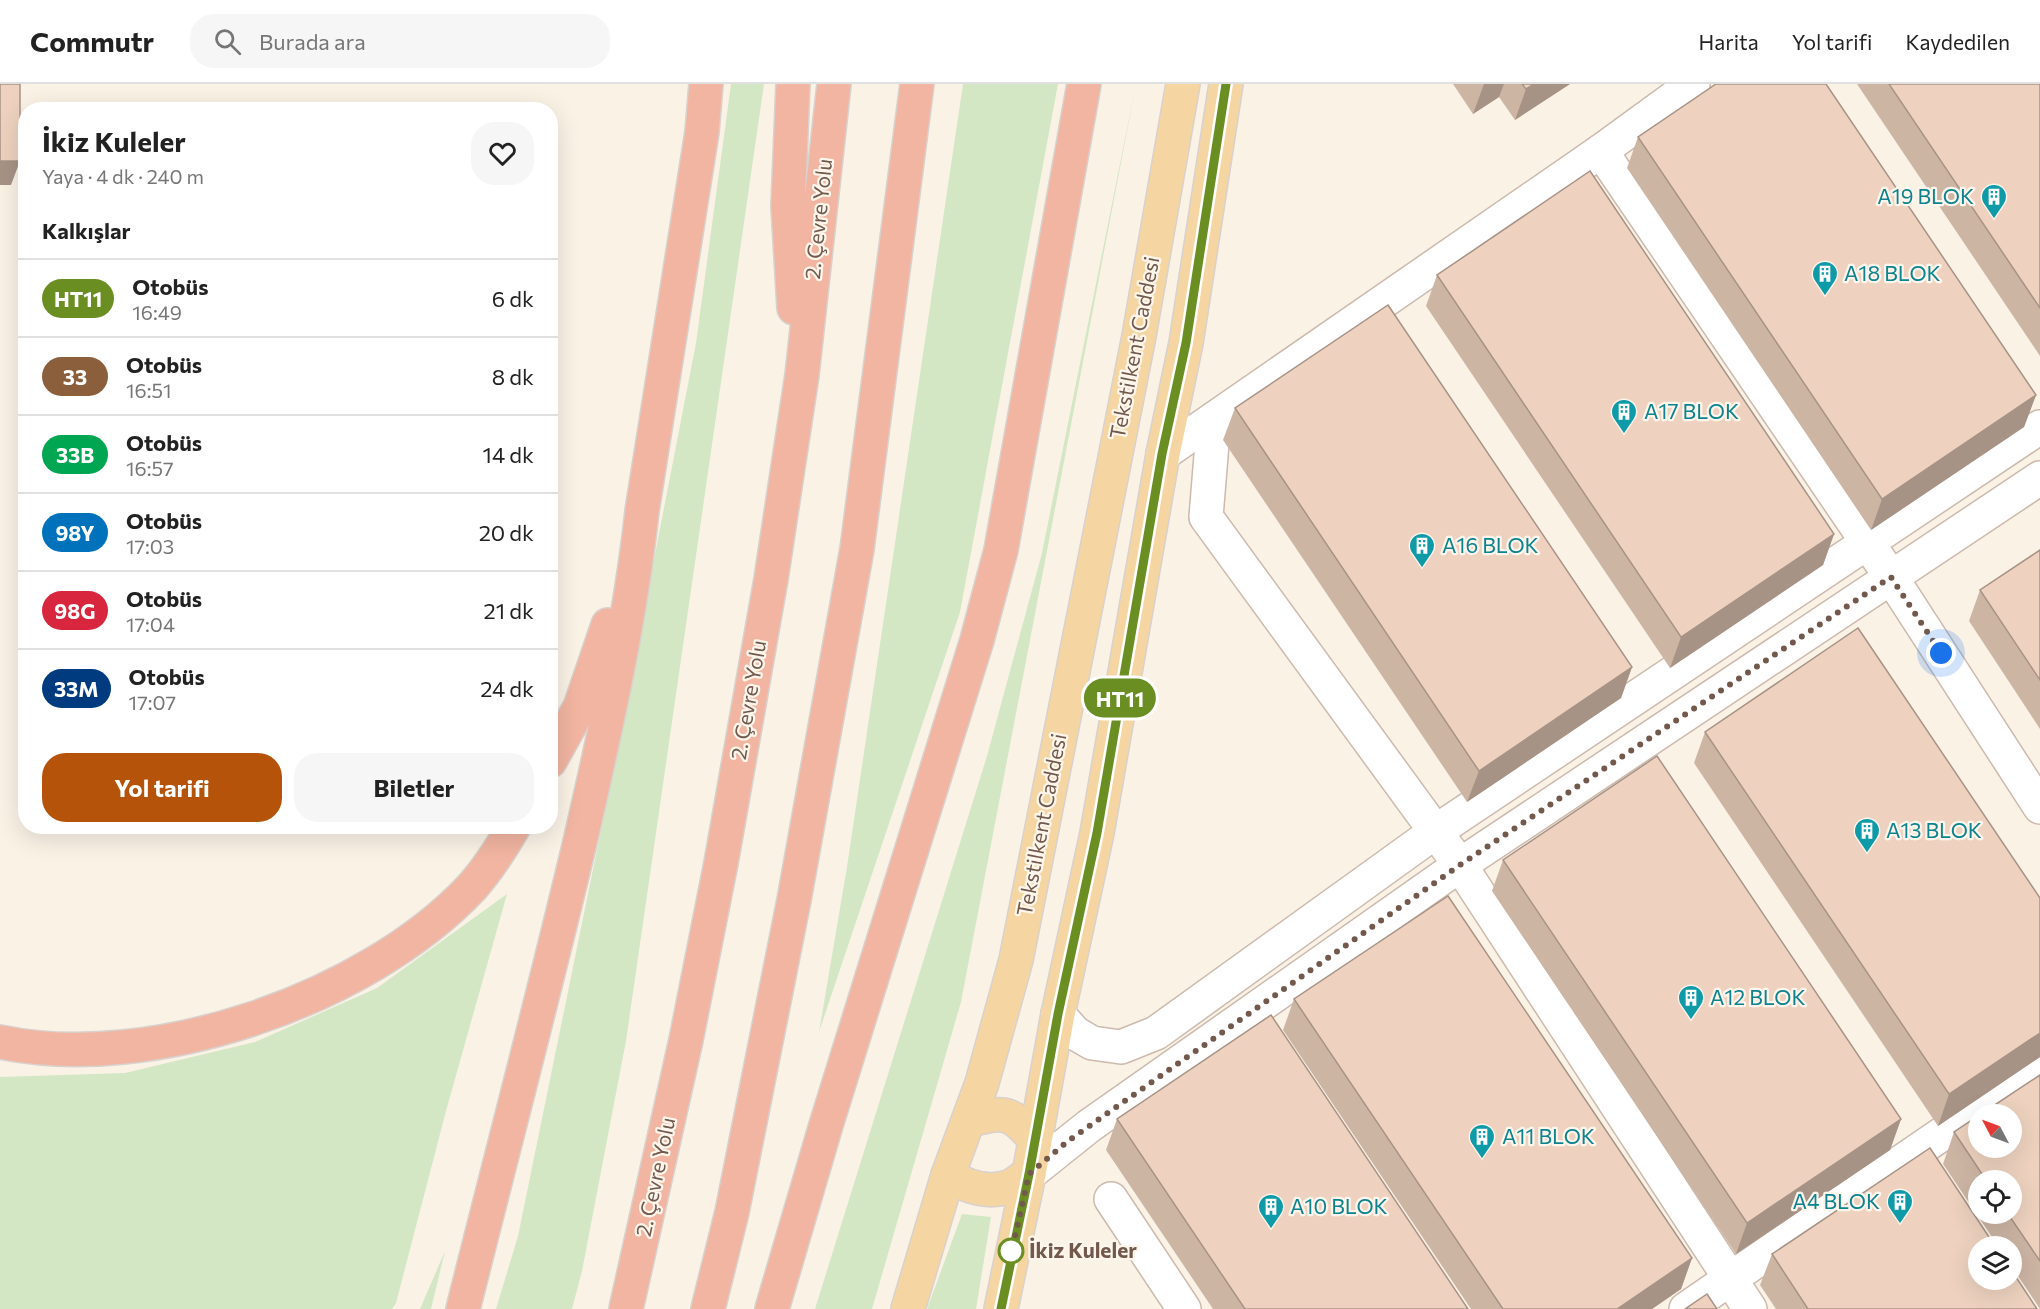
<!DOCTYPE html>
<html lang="tr">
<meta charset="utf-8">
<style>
:root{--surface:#fff;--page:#f6f6f6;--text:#222;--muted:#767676;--line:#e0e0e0;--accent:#b45309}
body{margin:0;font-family:Commissioner,sans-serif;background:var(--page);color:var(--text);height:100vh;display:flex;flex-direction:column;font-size:22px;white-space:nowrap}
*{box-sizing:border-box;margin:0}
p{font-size:20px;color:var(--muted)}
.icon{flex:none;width:33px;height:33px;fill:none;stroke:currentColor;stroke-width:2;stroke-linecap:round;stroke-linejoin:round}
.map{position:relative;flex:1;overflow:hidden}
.side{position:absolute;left:18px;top:18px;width:540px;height:732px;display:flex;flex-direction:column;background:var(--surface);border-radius:24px;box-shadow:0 6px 24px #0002}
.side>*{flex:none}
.badge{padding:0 12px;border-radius:20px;font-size:21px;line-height:39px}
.needle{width:39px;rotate:311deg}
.buttons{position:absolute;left:1968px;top:1020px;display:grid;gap:12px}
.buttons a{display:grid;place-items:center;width:54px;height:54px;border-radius:50%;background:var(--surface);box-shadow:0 6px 24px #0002;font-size:30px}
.you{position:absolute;width:30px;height:30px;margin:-15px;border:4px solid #fff;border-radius:50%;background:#1a73e8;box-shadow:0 0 0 9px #1a73e833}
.map>.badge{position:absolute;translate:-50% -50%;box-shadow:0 0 0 3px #fff}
h2{padding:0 24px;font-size:22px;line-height:54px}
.round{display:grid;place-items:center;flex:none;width:63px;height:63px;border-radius:24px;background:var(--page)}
.head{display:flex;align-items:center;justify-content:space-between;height:102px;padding:0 24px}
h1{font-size:28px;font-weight:700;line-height:45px}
.action{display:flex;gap:12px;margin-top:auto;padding:12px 24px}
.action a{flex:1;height:69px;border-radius:24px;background:var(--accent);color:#fff;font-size:24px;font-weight:700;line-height:69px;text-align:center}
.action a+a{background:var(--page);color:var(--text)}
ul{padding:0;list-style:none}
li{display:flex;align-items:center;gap:18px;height:78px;padding:0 24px;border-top:2px solid var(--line)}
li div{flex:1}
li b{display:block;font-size:22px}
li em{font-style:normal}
li .badge{min-width:66px;font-weight:700;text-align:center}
header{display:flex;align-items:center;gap:36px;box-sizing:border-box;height:84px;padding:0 30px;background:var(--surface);border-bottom:2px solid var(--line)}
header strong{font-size:28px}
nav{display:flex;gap:33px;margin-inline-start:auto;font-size:21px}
.search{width:420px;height:54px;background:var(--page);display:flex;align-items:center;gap:15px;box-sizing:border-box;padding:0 21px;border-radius:24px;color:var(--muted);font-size:22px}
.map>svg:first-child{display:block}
.green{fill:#d3e7c5}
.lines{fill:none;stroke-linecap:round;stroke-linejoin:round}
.minor-casing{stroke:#ccbaad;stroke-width:36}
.major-casing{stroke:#d8d1cd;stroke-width:36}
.highway-casing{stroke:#d8d1cd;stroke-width:36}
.minor{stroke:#fff;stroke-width:33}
.major{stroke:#f5d6a2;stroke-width:33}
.highway{stroke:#f1b5a1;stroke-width:33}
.wall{fill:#cdb5a4;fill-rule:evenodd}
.shaded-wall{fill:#a79386}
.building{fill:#eed2bf;stroke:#a79386;stroke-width:1.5}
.line-casing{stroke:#fff;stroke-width:14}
.line{stroke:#6b8e23;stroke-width:9}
.walk{stroke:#72594c;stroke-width:6;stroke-dasharray:0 10.8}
.stop-dot{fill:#fff;stroke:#6b8e23;stroke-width:3}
.labels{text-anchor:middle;stroke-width:4.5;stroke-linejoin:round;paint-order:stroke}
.culture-label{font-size:21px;fill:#0d838f;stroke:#fef6ec;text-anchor:start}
.street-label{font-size:21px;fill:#72594c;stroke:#fef6ec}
.stop-label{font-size:21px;font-weight:bold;fill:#72594c;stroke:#fef6ec;text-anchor:start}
</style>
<header>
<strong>Commutr</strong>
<div class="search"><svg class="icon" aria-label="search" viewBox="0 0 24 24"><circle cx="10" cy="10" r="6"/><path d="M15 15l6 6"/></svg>Burada ara</div>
<nav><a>Harita</a><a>Yol tarifi</a><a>Kaydedilen</a></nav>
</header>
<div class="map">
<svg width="2040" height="1225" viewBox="0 0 2040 1225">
<rect width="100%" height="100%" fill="#fbf2e6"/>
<g class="green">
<polygon points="731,0 764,0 626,957 582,1187 572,1225 496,1225 518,1152 610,702 696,259"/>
<polygon points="963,0 1058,0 960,528 819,948 847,783"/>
<polygon points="1136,0 961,918 872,1225 815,1225 987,672 1042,469"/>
<polygon points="507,810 446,1027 396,1219 392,1225 0,1225 0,993 125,989 255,958 377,904"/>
<polygon points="962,1130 991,1133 976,1225 927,1225"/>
<polygon points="445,1167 431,1225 420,1225"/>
</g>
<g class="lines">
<defs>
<g id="minor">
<polyline points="1601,67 1891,493 2040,723"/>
<polyline points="1214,335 1206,433 1460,781 1750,1225"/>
<polyline points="1163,370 1601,67 1693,0"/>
<polyline points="1058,930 1075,949 1092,959 1121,963 1156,949 1435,748 2040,343"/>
<polyline points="1029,1090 1089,1042 1460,781 2040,394"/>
<polyline points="1111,1115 1184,1225"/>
<polyline points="1686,1225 2040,983"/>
</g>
<g id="major">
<path d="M970,1036C1004,1027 1010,1027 1034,1054"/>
<path d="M948,1091C965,1102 987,1110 1008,1103C1015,1101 1022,1094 1029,1090"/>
<polyline points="908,1225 948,1091 982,999 1016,876 1139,252 1183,0"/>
<polyline points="1001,1225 1029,1090 1058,930 1097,749 1163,370 1186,259 1226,0"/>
</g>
<g id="highway">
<polyline points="793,0 788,122 794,224"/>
<polyline points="550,677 580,623 608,541"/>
<path d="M0,958C152,990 367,915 472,803C488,785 502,763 514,742"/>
<path d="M463,1225C502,1069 543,914 580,758C605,648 630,539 642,427L702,48L706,0"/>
<polyline points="626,1225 686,956 721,779 771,495 802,291 834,0"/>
<polyline points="708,1225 732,1128 794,816 857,465 917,0"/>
<polyline points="772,1225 826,1041 977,556 1001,466 1084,0"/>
</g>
</defs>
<use href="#minor" class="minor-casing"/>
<use href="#major" class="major-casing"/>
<use href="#highway" class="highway-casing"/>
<use href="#minor" class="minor"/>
<use href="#major" class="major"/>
<use href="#highway" class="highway"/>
</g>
<g class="wall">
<polygon points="1453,0 1570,0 1515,36 1499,13 1473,30"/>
<polygon points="1857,0 2040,0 2040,272"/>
<polygon points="1638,53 2036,311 2024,343 1871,446 1627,84"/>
<polygon points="1437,191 1834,450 1823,481 1670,584 1426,222"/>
<polygon points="1235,324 1632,583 1621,614 1467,718 1223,356"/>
<polygon points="2040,466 2040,645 1969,537 1980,506"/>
<polygon points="1705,648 2040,814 2040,973 1938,1042 1694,679"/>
<polygon points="1503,776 1901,1035 1890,1066 1736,1170 1492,807"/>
<polygon points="1294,915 1692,1174 1681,1205 1652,1225 1471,1225 1283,946"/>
<path d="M2040,991V1225L2012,1183V1162H1998L1943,1080L1954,1048ZM1978,1096H2012V1130H1978Z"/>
<polygon points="1117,1035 1468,1225 1213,1225 1106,1066"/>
<polygon points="1772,1170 2037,1225 1776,1225 1760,1201"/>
</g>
<g class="shaded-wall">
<polygon points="1484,0 1504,0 1499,13 1473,30"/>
<polygon points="1534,0 1570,0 1515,36 1526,5"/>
<polygon points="0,77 20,77 11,101 0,101"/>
<polygon points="2036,311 2024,343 1871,446 1882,415"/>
<polygon points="1834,450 1823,481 1670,584 1681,553"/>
<polygon points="1632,583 1621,614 1467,718 1479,687"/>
<polygon points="2040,949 2040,973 1938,1042 1949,1010"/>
<polygon points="1901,1035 1890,1066 1736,1170 1747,1139"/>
<polygon points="1692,1174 1681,1205 1652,1225 1617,1225"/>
</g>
<g class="building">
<rect x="0" y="0" width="20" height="77"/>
<polygon points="1522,0 1534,0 1526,5"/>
<polygon points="1716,0 1826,0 2036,311 1882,415 1638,53"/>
<polygon points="1889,0 2040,0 2040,224"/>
<polygon points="1590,87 1834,450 1681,553 1437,191"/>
<polygon points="1388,221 1632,583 1479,687 1235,324"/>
<polygon points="2040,466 2040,596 1980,506"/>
<polygon points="1858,544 2040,814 2040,949 1949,1010 1705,648"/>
<polygon points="1657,672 1901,1035 1747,1139 1503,776"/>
<polygon points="1448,812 1692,1174 1617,1225 1503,1225 1294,915"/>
<polygon points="1271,931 1468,1225 1245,1225 1117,1035"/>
<polygon points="2040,991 2040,1177 2008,1130 2012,1130 2012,1096 1986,1096 1954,1048 1978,1032 1978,1064 2012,1064 2012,1030 1981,1030"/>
<polygon points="1930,1064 1995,1162 1978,1162 1978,1196 2012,1196 2012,1187 2037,1225 1808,1225 1772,1170"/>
<polygon points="1707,1210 1717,1225 1685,1225"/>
</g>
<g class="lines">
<defs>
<polyline id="line" points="1001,1225 1029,1090 1058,930 1097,749 1162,370 1186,259 1226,0"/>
</defs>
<use href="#line" class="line-casing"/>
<use href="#line" class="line"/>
<polyline class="walk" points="1011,1167 1010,1175 1029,1090 1068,1057 1460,781 1891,493 1941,569"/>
</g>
<defs>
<symbol id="building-pin" viewBox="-11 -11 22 30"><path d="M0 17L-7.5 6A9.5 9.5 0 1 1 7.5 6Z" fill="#0f9aa8" stroke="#fef6ec"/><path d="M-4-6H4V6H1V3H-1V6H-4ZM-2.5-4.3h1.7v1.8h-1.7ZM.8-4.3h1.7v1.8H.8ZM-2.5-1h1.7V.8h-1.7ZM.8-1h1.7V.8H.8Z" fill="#fff"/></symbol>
</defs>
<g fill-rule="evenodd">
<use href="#building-pin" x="1979" y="98" width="30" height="40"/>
<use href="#building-pin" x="1810" y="175" width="30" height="40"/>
<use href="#building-pin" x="1609" y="313" width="30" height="40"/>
<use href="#building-pin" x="1407" y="447" width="30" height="40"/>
<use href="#building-pin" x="1852" y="732" width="30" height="40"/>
<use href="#building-pin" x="1676" y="899" width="30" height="40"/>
<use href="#building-pin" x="1467" y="1038" width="30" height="40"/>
<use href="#building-pin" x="1885" y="1103" width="30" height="40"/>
<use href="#building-pin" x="1256" y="1108" width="30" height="40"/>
</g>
<circle class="stop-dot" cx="1011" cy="1167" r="12"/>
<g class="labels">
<g class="culture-label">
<text x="1974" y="120" text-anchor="end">A19 BLOK</text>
<text x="1844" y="197">A18 BLOK</text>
<text x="1644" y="335">A17 BLOK</text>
<text x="1442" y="469">A16 BLOK</text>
<text x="1886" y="754">A13 BLOK</text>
<text x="1710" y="921">A12 BLOK</text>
<text x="1502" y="1060">A11 BLOK</text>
<text x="1880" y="1125" text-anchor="end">A4 BLOK</text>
<text x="1290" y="1130">A10 BLOK</text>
</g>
<g class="street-label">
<text transform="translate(819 135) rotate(-84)" y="7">2. Çevre Yolu</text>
<text transform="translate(1135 264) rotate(-79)" y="7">Tekstilkent Caddesi</text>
<text transform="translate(749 616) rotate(-80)" y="7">2. Çevre Yolu</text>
<text transform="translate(1042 741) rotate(-79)" y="7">Tekstilkent Caddesi</text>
<text transform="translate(656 1093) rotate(-78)" y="7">2. Çevre Yolu</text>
</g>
<g class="stop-label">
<text x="1029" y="1174">İkiz Kuleler</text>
</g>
</g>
</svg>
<div class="buttons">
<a><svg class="needle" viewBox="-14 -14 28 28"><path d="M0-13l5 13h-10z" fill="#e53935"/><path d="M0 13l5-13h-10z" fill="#767676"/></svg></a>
<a><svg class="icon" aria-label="locate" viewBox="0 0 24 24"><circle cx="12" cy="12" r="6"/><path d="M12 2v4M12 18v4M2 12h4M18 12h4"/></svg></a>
<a><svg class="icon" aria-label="layers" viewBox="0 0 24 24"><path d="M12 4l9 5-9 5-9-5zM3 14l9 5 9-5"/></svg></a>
</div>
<div class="you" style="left:1941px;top:569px"></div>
<b class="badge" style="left:1120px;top:614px;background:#6b8e23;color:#fff">HT11</b>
<section class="side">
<div class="head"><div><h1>İkiz Kuleler</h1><p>Yaya · 4 dk · 240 m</p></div><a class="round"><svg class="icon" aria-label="heart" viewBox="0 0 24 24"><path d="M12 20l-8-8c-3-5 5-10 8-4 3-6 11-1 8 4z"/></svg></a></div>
<h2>Kalkışlar</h2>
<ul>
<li><span class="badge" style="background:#6b8e23;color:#fff">HT11</span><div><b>Otobüs</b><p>16:49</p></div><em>6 dk</em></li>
<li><span class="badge" style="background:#8b5e3c;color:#fff">33</span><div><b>Otobüs</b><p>16:51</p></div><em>8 dk</em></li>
<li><span class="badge" style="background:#00a651;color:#fff">33B</span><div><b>Otobüs</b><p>16:57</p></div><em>14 dk</em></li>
<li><span class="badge" style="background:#0072bc;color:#fff">98Y</span><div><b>Otobüs</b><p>17:03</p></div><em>20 dk</em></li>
<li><span class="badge" style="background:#d7263d;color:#fff">98G</span><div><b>Otobüs</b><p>17:04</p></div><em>21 dk</em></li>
<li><span class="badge" style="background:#003b80;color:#fff">33M</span><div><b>Otobüs</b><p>17:07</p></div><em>24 dk</em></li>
</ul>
<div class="action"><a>Yol tarifi</a><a>Biletler</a></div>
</section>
</div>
